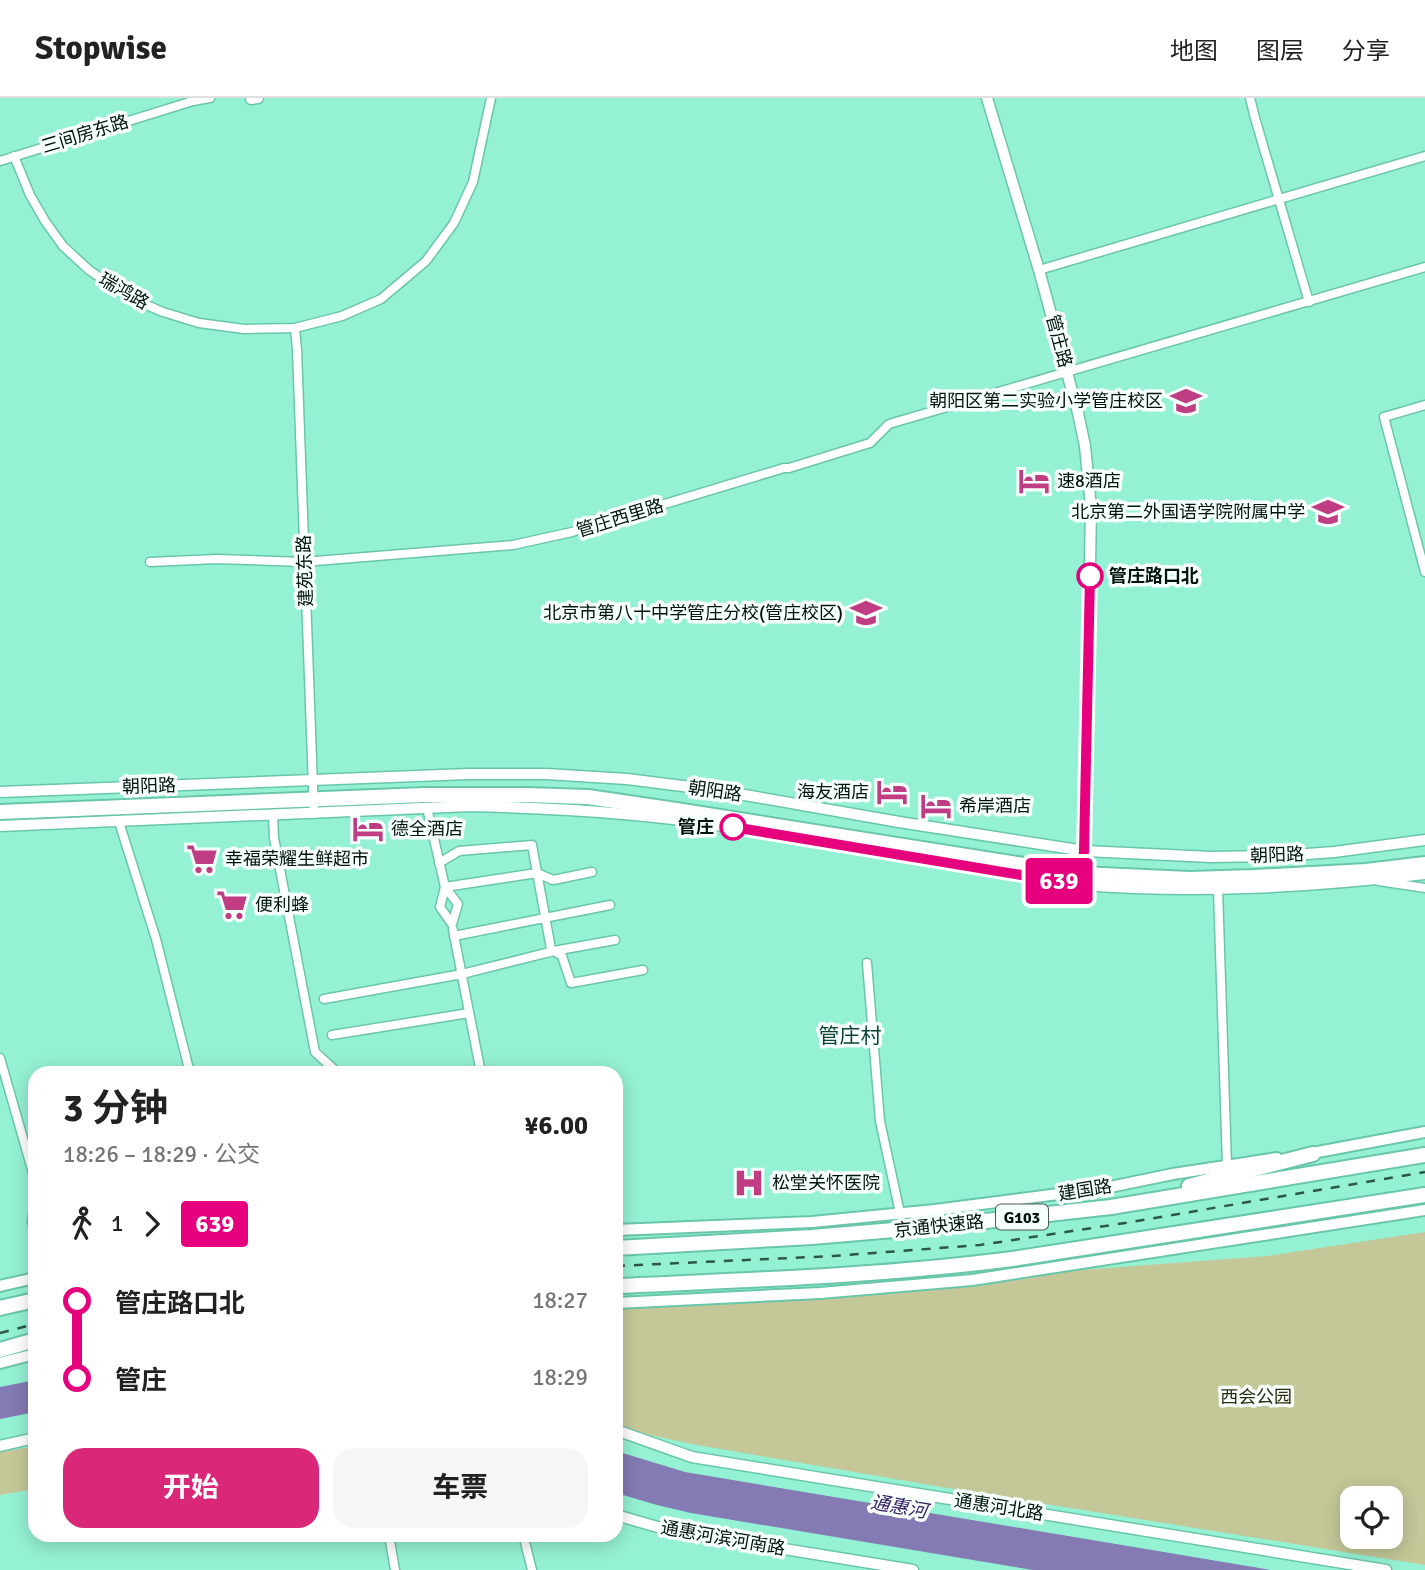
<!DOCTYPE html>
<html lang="zh">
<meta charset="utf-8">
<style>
:root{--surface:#fff;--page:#f6f6f6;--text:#222;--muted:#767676;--line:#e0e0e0;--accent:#db2777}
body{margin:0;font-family:Signika,"Noto Sans SC",sans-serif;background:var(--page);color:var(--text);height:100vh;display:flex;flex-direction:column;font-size:26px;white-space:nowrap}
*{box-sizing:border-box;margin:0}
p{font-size:23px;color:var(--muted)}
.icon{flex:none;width:38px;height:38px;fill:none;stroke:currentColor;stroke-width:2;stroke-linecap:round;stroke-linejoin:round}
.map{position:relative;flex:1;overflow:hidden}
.drawer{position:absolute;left:28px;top:968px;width:595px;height:476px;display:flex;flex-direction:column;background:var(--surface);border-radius:21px;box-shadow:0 4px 18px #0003}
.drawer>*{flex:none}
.badge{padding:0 14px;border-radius:5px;font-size:24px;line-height:46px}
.controls{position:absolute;left:1340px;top:1388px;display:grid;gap:14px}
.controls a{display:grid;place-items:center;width:63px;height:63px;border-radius:14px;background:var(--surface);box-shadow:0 4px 18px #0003;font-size:35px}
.map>.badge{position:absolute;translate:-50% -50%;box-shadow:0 0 0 4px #fff}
.legs{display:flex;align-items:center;gap:10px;height:77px;padding:0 35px;font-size:23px}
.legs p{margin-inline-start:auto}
.headline{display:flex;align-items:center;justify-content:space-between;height:119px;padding:0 35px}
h1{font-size:38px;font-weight:700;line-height:52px}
.cta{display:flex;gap:14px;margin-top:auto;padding:14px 35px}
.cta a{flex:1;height:80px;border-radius:21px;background:var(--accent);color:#fff;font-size:28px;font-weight:700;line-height:80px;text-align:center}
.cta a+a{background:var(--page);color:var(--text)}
ul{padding:0 35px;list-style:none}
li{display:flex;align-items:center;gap:24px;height:77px;font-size:26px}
li i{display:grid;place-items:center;width:10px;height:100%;margin:0 9px;background:currentColor}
li i::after{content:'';width:18px;height:18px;margin:-9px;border:5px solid;border-radius:50%;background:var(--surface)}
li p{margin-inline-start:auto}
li:first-child i{background:linear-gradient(#0000 50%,currentColor 0)}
li:last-child i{background:linear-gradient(currentColor 50%,#0000 0)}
header{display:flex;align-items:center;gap:42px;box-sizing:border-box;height:98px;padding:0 35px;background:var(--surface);border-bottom:2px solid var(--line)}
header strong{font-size:33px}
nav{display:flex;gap:38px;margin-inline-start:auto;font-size:24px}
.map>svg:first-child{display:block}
.green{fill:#c4c898;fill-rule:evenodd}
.water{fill:#847ab4}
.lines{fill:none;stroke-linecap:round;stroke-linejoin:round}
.minor-casing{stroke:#6ac6aa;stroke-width:11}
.tertiary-casing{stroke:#6ac6aa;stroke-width:13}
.secondary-casing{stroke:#6ac6aa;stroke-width:14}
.trunk-casing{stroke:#6ac6aa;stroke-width:18}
.motorway-casing{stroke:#6ac6aa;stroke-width:18}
.minor{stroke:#fff;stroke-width:8}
.tertiary{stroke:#fff;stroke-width:10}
.secondary{stroke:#fff;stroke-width:10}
.trunk{stroke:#fff;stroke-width:14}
.motorway{stroke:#fff;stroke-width:14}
.rail{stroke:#2d5749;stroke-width:2.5;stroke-dasharray:9 9;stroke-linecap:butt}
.line-1-casing{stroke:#fff;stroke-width:16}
.line-1{stroke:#e6007e;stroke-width:10}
.stop-1-dot{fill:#fff;stroke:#e6007e;stroke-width:3.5}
.labels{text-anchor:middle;stroke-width:7;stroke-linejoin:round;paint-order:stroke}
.shield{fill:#f6fffc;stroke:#4a5a54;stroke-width:2}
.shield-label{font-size:16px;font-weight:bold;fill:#00130c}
.street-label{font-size:18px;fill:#00130c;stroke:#f6fffc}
.poi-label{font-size:18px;fill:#00130c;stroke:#f6fffc;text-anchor:start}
.stop-label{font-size:18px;font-weight:bold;fill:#00130c;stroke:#f6fffc;text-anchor:start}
.park-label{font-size:18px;fill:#2a2b0d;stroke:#f6fffc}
.water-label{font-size:19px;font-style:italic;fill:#331d64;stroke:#f6fffc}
.quarter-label{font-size:21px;fill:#0e4335;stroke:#f6fffc}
</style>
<header>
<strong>Stopwise</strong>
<nav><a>地图</a><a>图层</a><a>分享</a></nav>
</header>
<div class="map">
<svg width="1425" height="1472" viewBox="0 0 1425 1472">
<rect width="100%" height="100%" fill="#95f1d4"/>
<g class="green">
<path d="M1425,1134V1467L965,1393L697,1347L616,1330V1207L1267,1158ZM1353,1400H1391V1438H1353Z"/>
<polygon points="35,1348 35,1391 0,1397 0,1354"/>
</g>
<g class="water">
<polygon points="35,1282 35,1314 0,1321 0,1289"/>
<polygon points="616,1353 685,1374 1271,1472 1033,1472 691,1415 657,1407 616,1395"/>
</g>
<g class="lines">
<defs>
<g id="minor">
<polyline points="1250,0 1255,20 1309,204"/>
<polyline points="14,58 30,97 45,123 63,148 89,172 130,200 163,214 199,225 244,231 295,230 342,218 381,201 426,163 454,125 473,84 491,0"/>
<polyline points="0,63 193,3 210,0"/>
<polyline points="1039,172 1425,58"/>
<polyline points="295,230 297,252 314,716"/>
<polyline points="1425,307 1384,319 1425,474"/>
<polyline points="150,464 217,461 303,464 513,447 572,434 784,370 789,370 870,345 889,326 1425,169"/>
<polyline points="427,710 445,789 440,809 452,826 458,806 445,789"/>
<polyline points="273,718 274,740 315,954 338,975"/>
<polyline points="119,724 156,841 190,975"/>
<polyline points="439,765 459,753 532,747 551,851 562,858 571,885 643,872"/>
<polyline points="1379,783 1425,790"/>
<polyline points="445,789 537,775 553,782 592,774"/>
<polyline points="1218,791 1227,1067"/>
<polyline points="453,832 481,975"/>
<polyline points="454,838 610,807"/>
<polyline points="867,865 880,1023 900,1115"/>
<polyline points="324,901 462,876 554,853 615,842"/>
<polyline points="332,937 469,915"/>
<polyline points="0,960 35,1082"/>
<polyline points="35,1103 32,1124 35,1134"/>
<polyline points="390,1443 395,1472"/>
<polyline points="525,1444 532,1472"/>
</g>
<g id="tertiary">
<polyline points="987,0 1039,172 1078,315 1085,348 1091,409 1085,753 1081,780"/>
<polyline points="251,1 258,0"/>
<polyline points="0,694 468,676 546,676 627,681 722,693 899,724 1085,753 1211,759 1280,758 1334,754 1425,742"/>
<path d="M0,728L470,708C552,710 635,714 717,727C801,740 884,755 967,768C1005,775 1044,784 1082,787C1197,796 1311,789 1425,776"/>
<polyline points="616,1332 692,1359 1386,1472"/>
<polyline points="0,1348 35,1340"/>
<polyline points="616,1417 668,1432 913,1472"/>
</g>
<g id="secondary">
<polyline points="1307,1056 1425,1034"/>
<polyline points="616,1132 812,1124 935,1112 1105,1090 1173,1076 1277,1060"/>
<polyline points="0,1188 35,1180"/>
<polyline points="616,1205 820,1195 972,1182 1425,1112"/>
<polyline points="0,1265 35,1256"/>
</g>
<polyline id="trunk" points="0,714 424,697 527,697 588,699 676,712 1081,776 1189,781 1254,779 1366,773 1425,766"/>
<g id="motorway">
<polyline points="1189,1088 1313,1056"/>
<polyline points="616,1150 812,1139 941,1128 1111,1109 1425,1057"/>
<path d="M616,1188C748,1182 881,1178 1012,1161L1425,1097"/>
<polyline points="0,1210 35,1202"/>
<polyline points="0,1252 35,1242"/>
</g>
</defs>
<use href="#minor" class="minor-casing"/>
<use href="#tertiary" class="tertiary-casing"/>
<use href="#secondary" class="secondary-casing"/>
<use href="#trunk" class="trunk-casing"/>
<use href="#motorway" class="motorway-casing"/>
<use href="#minor" class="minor"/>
<use href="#tertiary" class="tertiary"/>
<use href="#secondary" class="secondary"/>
<use href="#trunk" class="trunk"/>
<use href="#motorway" class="motorway"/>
<g class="rail">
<polyline points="616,1168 833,1158 980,1147 1125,1125 1425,1074"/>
<polyline points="0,1235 35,1226"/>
</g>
</g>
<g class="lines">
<defs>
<polyline id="line-1" points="733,729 1081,787 1084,753 1090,478"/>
</defs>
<use href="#line-1" class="line-1-casing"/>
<use href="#line-1" class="line-1"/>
</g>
<defs>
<symbol id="school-bare" viewBox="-9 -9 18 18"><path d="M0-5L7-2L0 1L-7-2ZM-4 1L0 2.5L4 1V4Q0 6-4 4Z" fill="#c03d83" stroke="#f6fffc" stroke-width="2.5" paint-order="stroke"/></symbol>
<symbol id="hotel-bare" viewBox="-9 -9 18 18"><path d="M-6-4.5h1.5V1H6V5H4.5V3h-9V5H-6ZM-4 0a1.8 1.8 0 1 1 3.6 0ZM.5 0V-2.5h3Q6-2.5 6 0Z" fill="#c03d83" stroke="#f6fffc" stroke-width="2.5" paint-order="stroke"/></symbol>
<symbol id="supermarket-bare" viewBox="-9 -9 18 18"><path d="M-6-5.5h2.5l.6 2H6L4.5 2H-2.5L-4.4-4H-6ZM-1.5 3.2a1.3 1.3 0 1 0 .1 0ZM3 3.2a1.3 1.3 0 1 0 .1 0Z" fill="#c03d83" stroke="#f6fffc" stroke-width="2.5" paint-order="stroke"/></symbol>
<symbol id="hospital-bare" viewBox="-9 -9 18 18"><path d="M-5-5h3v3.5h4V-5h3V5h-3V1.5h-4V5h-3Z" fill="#c03d83" stroke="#f6fffc" stroke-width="2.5" paint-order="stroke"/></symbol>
</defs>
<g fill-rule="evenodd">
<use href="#school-bare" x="1164" y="281" width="44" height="44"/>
<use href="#hotel-bare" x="1012" y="361" width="44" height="44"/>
<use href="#school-bare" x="1306" y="392" width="44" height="44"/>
<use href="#school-bare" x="844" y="493" width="44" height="44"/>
<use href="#hotel-bare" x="870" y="672" width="44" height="44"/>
<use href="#hotel-bare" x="914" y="686" width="44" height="44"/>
<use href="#hotel-bare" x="346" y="709" width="44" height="44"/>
<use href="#supermarket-bare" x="180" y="739" width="44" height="44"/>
<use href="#supermarket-bare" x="210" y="785" width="44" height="44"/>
<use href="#hospital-bare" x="727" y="1063" width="44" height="44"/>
</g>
<g class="stop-1-dot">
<circle cx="1090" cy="478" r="12"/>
<circle cx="733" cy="729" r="12"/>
</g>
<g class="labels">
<rect class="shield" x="996" y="1106.5" width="52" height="25" rx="5"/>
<g class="shield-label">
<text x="1022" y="1125">G103</text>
</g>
<g class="street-label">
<text transform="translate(85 36) rotate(-17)" y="6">三间房东路</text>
<text transform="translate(124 193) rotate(30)" y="6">瑞鸿路</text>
<text transform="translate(1059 243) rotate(75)" y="6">管庄路</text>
<text transform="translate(620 420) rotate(-17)" y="6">管庄西里路</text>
<text transform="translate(305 473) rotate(-92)" y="6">建苑东路</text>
<text transform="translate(149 688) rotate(-2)" y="6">朝阳路</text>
<text transform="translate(715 693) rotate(8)" y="6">朝阳路</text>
<text transform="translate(1277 757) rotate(-2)" y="6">朝阳路</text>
<text transform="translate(1085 1092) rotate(-9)" y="6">建国路</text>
<text transform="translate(939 1128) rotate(-6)" y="6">京通快速路</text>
<text transform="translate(999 1409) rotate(9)" y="6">通惠河北路</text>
<text transform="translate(723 1440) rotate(10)" y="6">通惠河滨河南路</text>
</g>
<g class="poi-label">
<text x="1163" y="309" text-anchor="end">朝阳区第二实验小学管庄校区</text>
<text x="1057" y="389">速8酒店</text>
<text x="1305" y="420" text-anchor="end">北京第二外国语学院附属中学</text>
<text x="843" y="521" text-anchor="end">北京市第八十中学管庄分校(管庄校区)</text>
<text x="869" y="700" text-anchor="end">海友酒店</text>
<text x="959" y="714">希岸酒店</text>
<text x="391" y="737">德全酒店</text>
<text x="225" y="767">幸福荣耀生鲜超市</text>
<text x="255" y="813">便利蜂</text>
<text x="772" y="1091">松堂关怀医院</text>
</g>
<g class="stop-label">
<text x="1109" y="484">管庄路口北</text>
<text x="714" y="735" text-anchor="end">管庄</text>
</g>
<g class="park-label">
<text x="1256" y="1305">西会公园</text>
</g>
<g class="water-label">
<text transform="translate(899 1408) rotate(10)" y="7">通惠河</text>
</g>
<g class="quarter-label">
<text x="850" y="945">管庄村</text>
</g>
</g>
</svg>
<div class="controls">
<a><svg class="icon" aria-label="locate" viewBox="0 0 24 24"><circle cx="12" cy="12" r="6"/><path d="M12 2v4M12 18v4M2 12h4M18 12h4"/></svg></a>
</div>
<b class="badge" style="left:1059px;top:783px;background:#e6007e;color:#fff">639</b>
<section class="drawer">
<div class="headline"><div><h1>3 分钟</h1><p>18:26 – 18:29 · 公交</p></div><b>¥6.00</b></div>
<div class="legs"><svg class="icon" aria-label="walk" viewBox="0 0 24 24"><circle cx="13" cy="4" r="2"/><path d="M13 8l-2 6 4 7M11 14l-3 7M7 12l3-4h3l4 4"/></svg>1<svg class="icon" aria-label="forward" viewBox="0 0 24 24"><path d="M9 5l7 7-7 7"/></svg><b class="badge" style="background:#e6007e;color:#fff">639</b></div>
<ul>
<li><i style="color:#e6007e"></i><b>管庄路口北</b><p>18:27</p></li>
<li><i style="color:#e6007e"></i><b>管庄</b><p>18:29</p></li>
</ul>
<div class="cta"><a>开始</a><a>车票</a></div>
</section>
</div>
